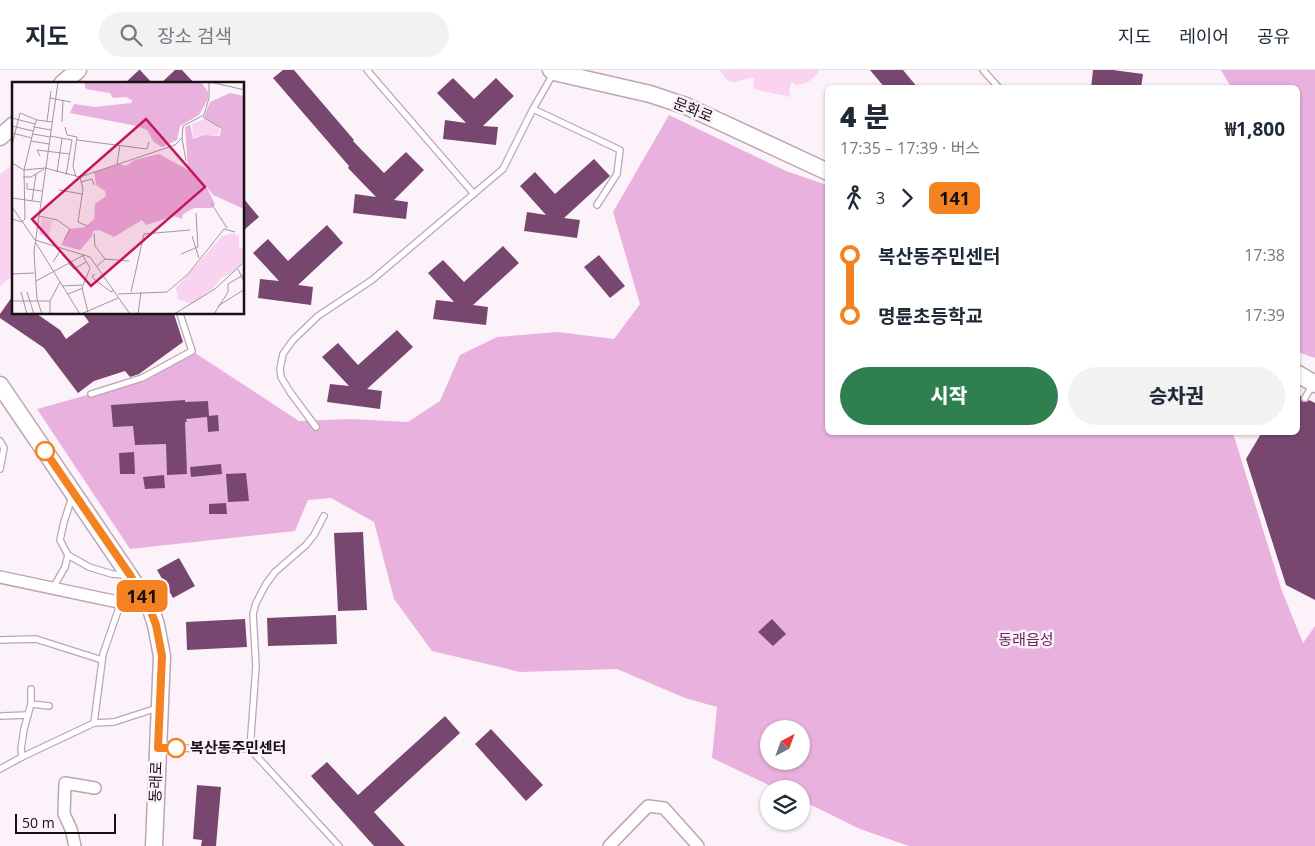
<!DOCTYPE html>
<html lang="ko">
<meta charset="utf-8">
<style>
:root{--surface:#fff;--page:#f2f2f3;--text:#1f2937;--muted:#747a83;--line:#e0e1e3;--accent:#2f7f4f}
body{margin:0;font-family:"Open Sans","Noto Sans KR",sans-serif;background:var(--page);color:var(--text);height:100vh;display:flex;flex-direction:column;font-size:19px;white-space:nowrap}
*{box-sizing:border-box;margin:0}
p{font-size:16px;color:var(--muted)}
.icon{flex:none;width:28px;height:28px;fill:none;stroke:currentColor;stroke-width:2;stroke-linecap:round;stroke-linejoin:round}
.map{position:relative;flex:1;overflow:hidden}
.details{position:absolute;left:825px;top:15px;width:475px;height:350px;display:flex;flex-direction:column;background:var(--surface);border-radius:8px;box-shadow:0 1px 4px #0004}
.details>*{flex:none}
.badge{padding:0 10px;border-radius:8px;font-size:18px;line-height:32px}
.needle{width:32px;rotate:41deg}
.controls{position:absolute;left:760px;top:650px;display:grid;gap:10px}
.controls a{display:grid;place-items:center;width:50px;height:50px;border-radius:50%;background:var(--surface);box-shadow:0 1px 4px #0004;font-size:25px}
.scale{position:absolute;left:15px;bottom:12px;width:101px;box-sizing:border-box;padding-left:5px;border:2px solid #191117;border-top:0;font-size:14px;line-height:18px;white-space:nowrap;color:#191117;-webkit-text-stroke:4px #fcf2fa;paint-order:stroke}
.map>.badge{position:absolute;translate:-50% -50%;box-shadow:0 0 0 2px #fff}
.legs{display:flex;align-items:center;gap:8px;height:55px;padding:0 15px;font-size:16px}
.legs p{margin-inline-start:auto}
.summary{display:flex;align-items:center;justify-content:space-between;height:85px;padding:0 15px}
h1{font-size:28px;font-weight:800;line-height:38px}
.primary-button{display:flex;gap:10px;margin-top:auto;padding:10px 15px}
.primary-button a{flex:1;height:58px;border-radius:30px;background:var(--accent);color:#fff;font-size:20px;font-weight:800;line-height:58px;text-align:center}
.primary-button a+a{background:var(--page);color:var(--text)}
ul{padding:0 15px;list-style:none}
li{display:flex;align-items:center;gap:18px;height:60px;font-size:19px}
li i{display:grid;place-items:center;width:8px;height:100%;margin:0 6px;background:currentColor}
li i::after{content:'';width:12px;height:12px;margin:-6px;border:4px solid;border-radius:50%;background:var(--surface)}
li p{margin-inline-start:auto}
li:first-child i{background:linear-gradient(#0000 50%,currentColor 0)}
li:last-child i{background:linear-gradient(currentColor 50%,#0000 0)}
header{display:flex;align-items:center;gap:30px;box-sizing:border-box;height:70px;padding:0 25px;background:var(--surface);border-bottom:1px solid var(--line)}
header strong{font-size:24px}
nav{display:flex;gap:28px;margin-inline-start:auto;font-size:18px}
.search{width:350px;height:45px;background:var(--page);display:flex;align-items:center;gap:12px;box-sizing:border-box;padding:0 18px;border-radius:28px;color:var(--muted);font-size:19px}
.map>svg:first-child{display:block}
.green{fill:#f9d3f0}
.forest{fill:#e9b1dd;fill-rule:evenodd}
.building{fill:#78476f}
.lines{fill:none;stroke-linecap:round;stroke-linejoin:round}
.lane-casing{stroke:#bda5b7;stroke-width:8}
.street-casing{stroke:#bda5b7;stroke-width:14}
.secondary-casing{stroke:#bda5b7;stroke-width:19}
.lane{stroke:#fff;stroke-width:5.5}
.street{stroke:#fff;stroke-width:11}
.secondary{stroke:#fff;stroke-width:16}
.line-1-casing{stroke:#fff;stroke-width:11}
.line-1{stroke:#f58220;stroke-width:8}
.stop-1-dot{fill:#fff;stroke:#f58220;stroke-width:2.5}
.labels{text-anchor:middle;stroke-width:5;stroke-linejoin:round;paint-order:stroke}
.street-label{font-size:15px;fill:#191117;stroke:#fcf2fa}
.park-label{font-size:15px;fill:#64245b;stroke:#fcf2fa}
.stop-label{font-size:15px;font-weight:bold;fill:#191117;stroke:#fcf2fa;text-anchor:start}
.inset-road{fill:none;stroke:#a1989f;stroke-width:1}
.view{fill:#c2185b;fill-opacity:0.15;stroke:#c2185b;stroke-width:2.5}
.inset-edge{fill:none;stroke:#191117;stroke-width:2.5}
</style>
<header>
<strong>지도</strong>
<div class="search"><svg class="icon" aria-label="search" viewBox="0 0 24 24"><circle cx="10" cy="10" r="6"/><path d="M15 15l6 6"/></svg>장소 검색</div>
<nav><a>지도</a><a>레이어</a><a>공유</a></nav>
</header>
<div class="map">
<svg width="1315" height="776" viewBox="0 0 1315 776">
<rect width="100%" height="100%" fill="#fcf2fa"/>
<g class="green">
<path d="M720,0H819C814,10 806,14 795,15L792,11L789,21L791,27L757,20L753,18L754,8C739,8 731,21 720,0Z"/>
<polygon points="14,94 14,205 0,216 0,104"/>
</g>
<g class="forest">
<polygon points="1221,0 1315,0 1315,288 1298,282 1298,18 1231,17"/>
<path d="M669,45L786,101L827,115L828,362L1233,363L1282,521L1303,573L1315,556V776H909L860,759L801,730V719H777L712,688L717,637L685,628L617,599L520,602L432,581L394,529L374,452L331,428L308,430L295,461L130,479L37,339L91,324L142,308L192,281L299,351L350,349L408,352L440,331L460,285L497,267L558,262L614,269L640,234L613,142ZM769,659H801V691H769Z"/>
</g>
<g class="building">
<polygon points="139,0 140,0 153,14 124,14"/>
<polygon points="175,0 182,0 195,14 160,14"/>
<polygon points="283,0 294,0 354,70 353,71 384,103 406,82 424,100 394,130 408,132 406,149 353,143 355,124 376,127 348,98 349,96 273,8"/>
<polygon points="870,0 903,0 918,18 885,18"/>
<polygon points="1093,0 1113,0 1143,4 1141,18 1091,18"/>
<polygon points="453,8 474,29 496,8 514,26 483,56 498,57 496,75 443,69 445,50 466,53 437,23"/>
<polygon points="594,89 610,106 564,148 580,150 577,168 524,161 527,142 546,145 520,116 535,102 555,124"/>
<polygon points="244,129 259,147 244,160"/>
<polygon points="327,155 343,173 298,215 313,217 311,235 258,228 260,209 279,211 253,183 268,169 288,191"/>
<polygon points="503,176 519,193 473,235 488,237 486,255 433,249 436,230 454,232 428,203 443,190 464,212"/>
<polygon points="599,185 625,216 610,228 584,197"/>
<polygon points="14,224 14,244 37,244 60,260 66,269 89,252 83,244 174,244 183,272 139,304 130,307 125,301 94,311 78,323 44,278 0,248 0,244"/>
<polygon points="397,260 413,277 367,319 382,321 380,339 327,332 330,314 349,316 322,287 338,273 358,295"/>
<polygon points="1298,324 1301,326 1301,330 1303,332 1307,332 1309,330 1315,333 1315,530 1286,515 1246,389 1262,362 1298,362"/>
<polygon points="185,330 185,332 208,331 209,346 218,345 219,361 208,362 207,347 186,349 187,352 185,352 187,404 167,405 166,374 135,375 133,356 113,357 111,335"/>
<polygon points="134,382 135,404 120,404 119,383"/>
<polygon points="221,394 222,404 191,407 190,397"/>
<polygon points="246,403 249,431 228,432 226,404"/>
<polygon points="164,405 165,418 145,419 143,407"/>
<polygon points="226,433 227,444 209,444 209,434"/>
<polygon points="363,462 367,540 338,541 334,463"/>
<polygon points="179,488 195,516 173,528 157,500"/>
<polygon points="336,545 337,574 268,576 267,548"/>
<polygon points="245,549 247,577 187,580 186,552"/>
<polygon points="772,549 786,564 773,576 758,562"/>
<polygon points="445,646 460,663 374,742 405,776 374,776 311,706 327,692 358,725"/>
<polygon points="491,659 543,715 526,731 475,674"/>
<polygon points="197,715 221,717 216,776 201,776 202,770 193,769"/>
</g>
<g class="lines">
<defs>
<g id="lane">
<polyline points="367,0 474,124"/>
<polyline points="983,0 999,18"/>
<polyline points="533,39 620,80 617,104 597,135"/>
<polyline points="91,324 142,308 192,281 180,244"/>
<polyline points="1305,328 1313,314"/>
<polyline points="316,357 290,322 281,307 280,299 283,284 293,270 318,246 372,210 503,99 533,39 553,4"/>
<polyline points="0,371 4,378 0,399"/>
<polyline points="72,427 64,452 60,470 68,485 89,497 112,504 125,505"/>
<polyline points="53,518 65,497 68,485"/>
<polyline points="0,570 36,569 102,590"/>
<polyline points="31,634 49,636"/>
<polyline points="2,646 28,645"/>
<polyline points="94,653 114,652 157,638"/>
<polyline points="160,678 250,679 339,776"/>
<polyline points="250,679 256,596 253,544 256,533 266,514 275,502 306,475 314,465 324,446"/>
<polyline points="22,687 21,679 24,659 31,634 31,619"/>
<polyline points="0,699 22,687 94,653 103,584 121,532"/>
</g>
<g id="street">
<polyline points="0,507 151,539"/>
<polyline points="75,776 71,759 64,744 65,713 95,718"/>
<polyline points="609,776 648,736 664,738 698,776"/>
</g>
<g id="secondary">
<polyline points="551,0 554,2 650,24 686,36 828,102"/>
<polyline points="62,14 78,0"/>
<polyline points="0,67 14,55"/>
<polyline points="1298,304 1315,314"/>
<polyline points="0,315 129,505 151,539 156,555 162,586 154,776"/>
</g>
</defs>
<use href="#lane" class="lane-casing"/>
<use href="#street" class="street-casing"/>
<use href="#secondary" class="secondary-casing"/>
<use href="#lane" class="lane"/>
<use href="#street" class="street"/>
<use href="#secondary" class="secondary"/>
</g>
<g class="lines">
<defs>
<polyline id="line-1" points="45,381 130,505 150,539 156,555 162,586 158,678 176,678"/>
</defs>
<use href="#line-1" class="line-1-casing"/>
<use href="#line-1" class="line-1"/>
</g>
<g class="stop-1-dot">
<circle cx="45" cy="381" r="9"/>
<circle cx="176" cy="678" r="9"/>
</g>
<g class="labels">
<g class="street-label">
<text transform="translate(693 40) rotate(22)" y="5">문화로</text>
<text transform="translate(156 712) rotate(-88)" y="5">동래로</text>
</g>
<g class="park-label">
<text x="1026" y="575">동래읍성</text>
</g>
<g class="stop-label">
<text x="190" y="683">복산동주민센터</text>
</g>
</g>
<g transform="translate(12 12)">
<rect width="232" height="232" fill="#fcf2fa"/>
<path d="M195,36L207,46V52L181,55L180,42ZM30,136L40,139L36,157L27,152ZM220,151L227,154V165L232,166V178L222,190L210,195L202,206L180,222L166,217L164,206L210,154Z" fill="#f9d3f0"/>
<path d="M72,0H189L196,10V17L187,33L168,44L165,58L150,65L142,60L135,48L125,44L58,31L62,22L83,25L119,21L120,18L114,15L101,16L98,11L74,7ZM218,11L232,14V127L201,113L193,102L203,122L200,126H182L171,132L170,137L162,134L134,143L130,138L102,155L87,148L81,149L80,154L68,168L49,163L58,147L73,145L82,137L83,122L94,114L93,109L84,103L82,90L108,82L114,84L122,78L147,72L176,88L173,45L178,43L181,57L192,53L208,54L209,46L192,35L198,20Z" fill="#e9b1dd"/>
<path class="inset-road" d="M198,0L233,8M38,16L59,20M191,35L209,46M0,36L23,42L25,38L40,40M35,39L39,9M50,40L51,18M0,44L21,49M22,45L39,48M53,45L55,53L65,55L61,84L64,95M0,51L20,56M21,52L38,55M38,54L60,58L54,93M170,56L174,79M65,58L135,67L137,60M19,59L37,62M0,63L8,31L25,38M28,74L25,68L58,72M0,81L12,88L33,86L68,95L163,63L170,56L171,44L192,33L197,16V0M105,82L108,63M45,90L50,57M11,95H19L32,87M68,95L71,107L66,140L75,144M69,100L80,97L82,103M15,101V107L30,109M47,108L70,112M0,116L28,120M20,119L24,92M199,121L215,146M0,125L23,158L78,175L118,232M27,134L45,138L58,147L52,158M0,137L10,140L13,137L12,88L23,42M82,151L83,164L93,177M180,154L187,176M24,161L68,232M169,172L186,165L184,131M71,174L78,186L70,206L76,230M41,180L48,169L52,175M57,182L62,187L74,180M85,184L93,177L117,179M226,187L233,202M0,192L22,191M83,192L80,194L82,197L99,210L102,208M24,199L72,173M50,204L70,203M9,210L15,232M15,210L22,232M119,210L132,152L178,148M56,212L71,206M106,212L155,210L176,192L212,147L223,150M0,219H38M206,224L233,207M30,232L25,217L22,170L46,0M38,232V219L48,200M69,232L106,216M126,232L129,210M162,232L203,207L233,179M202,232L216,210V202L233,192"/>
<path class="view" d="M134,37L193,105L79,204L20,137Z"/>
<rect width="232" height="232" class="inset-edge"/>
</g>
</svg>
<div class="controls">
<a><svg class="needle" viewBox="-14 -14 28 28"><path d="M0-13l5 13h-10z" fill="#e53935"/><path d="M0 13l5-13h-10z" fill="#747a83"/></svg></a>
<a><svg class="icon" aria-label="layers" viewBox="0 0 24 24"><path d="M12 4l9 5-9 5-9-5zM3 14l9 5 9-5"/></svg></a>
</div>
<div class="scale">50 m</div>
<b class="badge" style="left:142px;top:526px;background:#f58220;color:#111">141</b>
<section class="details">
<div class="summary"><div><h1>4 분</h1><p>17:35 – 17:39 · 버스</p></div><b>₩1,800</b></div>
<div class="legs"><svg class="icon" aria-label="walk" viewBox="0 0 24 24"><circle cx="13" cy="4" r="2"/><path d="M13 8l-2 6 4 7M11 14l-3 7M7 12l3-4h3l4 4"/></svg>3<svg class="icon" aria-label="forward" viewBox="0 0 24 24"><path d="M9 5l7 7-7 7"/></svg><b class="badge" style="background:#f58220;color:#111">141</b></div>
<ul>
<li><i style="color:#f58220"></i><b>복산동주민센터</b><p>17:38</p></li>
<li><i style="color:#f58220"></i><b>명륜초등학교</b><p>17:39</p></li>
</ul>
<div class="primary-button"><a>시작</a><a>승차권</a></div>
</section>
</div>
